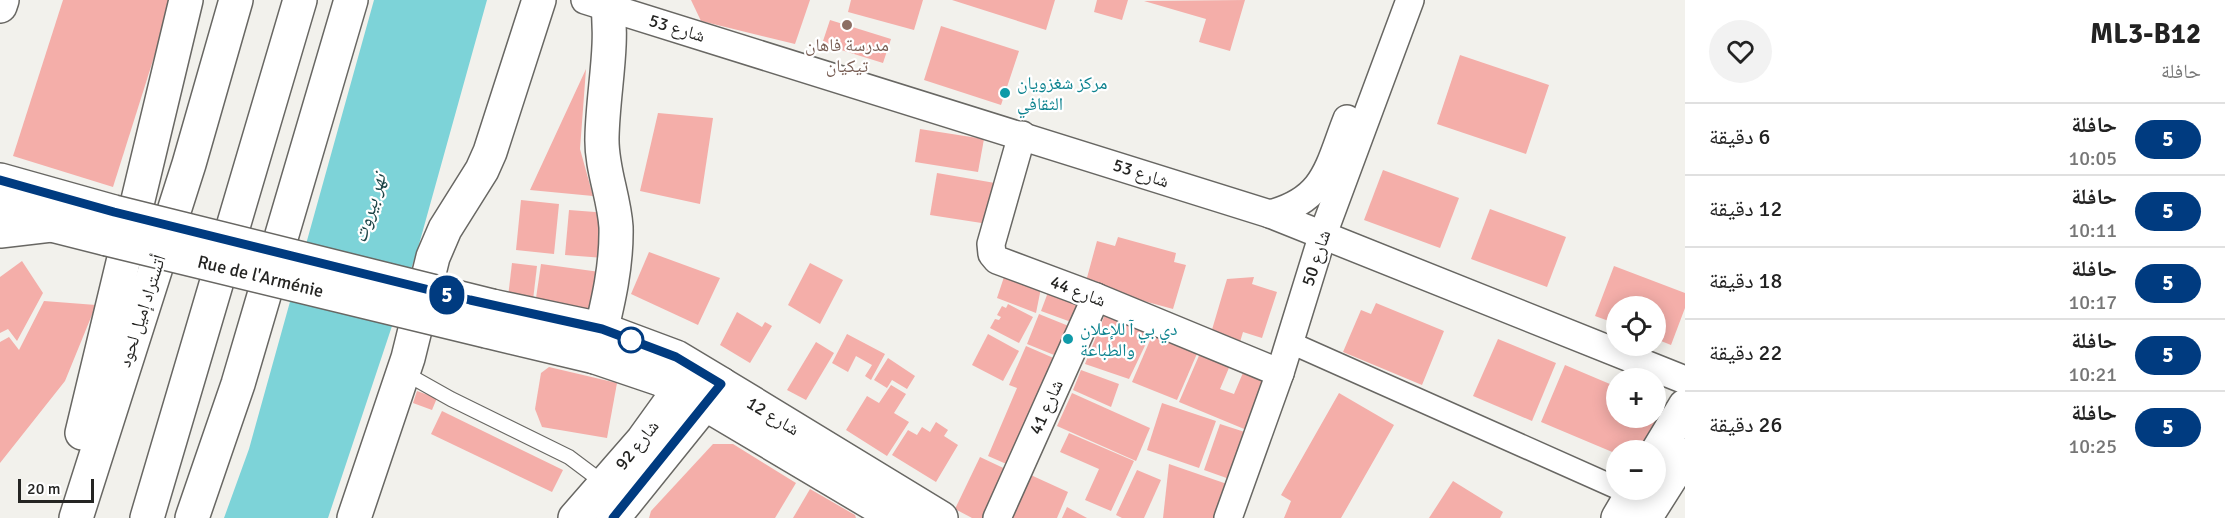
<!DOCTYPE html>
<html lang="ar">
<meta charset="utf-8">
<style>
:root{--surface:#fff;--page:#f2f2f2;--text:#222;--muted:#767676;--line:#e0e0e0}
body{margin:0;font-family:Signika,"Noto Naskh Arabic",sans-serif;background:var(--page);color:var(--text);direction:rtl;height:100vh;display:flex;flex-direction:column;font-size:22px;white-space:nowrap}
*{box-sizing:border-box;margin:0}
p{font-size:20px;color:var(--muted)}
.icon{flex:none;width:33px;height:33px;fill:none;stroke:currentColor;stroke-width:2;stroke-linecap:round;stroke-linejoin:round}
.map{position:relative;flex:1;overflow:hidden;direction:ltr}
.sheet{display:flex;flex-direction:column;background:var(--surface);width:540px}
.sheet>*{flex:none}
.badge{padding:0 12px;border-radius:20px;font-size:21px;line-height:39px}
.controls{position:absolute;left:1606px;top:296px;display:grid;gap:12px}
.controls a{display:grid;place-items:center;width:60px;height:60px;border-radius:50%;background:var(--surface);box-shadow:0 3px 15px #0003;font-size:30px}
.scale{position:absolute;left:18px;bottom:15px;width:76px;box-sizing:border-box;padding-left:6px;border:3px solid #252523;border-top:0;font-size:16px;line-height:21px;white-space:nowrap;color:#252523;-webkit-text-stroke:4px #fff;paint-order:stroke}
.map>.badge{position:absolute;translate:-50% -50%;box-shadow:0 0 0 3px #fff}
.round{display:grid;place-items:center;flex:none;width:63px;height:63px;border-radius:32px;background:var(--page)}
.headline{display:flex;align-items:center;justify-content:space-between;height:102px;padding:0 24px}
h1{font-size:28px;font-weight:700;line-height:45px}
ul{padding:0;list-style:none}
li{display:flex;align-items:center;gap:18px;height:72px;padding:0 24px;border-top:2px solid var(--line)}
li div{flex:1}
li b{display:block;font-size:22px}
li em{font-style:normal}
li .badge{min-width:66px;font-weight:700;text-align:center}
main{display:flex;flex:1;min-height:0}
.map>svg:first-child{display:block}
.water{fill:#7dd3d8}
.building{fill:#f4aea9}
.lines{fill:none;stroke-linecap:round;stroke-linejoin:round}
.service-casing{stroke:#686763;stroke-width:16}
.pedestrian-casing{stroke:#686763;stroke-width:24}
.minor-casing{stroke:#686763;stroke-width:30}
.tertiary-casing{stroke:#686763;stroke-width:36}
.secondary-casing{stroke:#686763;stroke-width:36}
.trunk-casing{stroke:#686763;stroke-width:36}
.motorway-casing{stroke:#686763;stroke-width:36}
.service{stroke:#fff;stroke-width:14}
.pedestrian{stroke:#fff;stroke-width:21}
.minor{stroke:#fff;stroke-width:27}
.tertiary{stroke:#fff;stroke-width:33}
.secondary{stroke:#fff;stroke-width:33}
.trunk{stroke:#fff;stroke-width:33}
.motorway{stroke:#fff;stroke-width:33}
.tertiary-bridge-casing{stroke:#686763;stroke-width:36;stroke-linecap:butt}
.tertiary-bridge{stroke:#fff;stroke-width:33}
.line-casing{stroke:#fff;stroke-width:14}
.line{stroke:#003b80;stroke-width:9}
.education-dot{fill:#8d6e63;stroke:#fff;stroke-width:2}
.culture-dot{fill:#0f9aa8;stroke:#fff;stroke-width:2}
.stop-dot{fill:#fff;stroke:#003b80;stroke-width:3}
.labels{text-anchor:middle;stroke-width:4.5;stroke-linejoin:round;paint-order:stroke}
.street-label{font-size:18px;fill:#252523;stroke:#fff}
.education-label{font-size:18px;fill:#785e54;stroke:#fff}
.culture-label{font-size:18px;fill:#0d838f;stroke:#fff;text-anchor:start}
.water-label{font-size:20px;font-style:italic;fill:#1d4547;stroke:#fff}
</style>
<main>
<section class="sheet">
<div class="headline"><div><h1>ML3-B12</h1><p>حافلة</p></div><a class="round"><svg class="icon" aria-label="heart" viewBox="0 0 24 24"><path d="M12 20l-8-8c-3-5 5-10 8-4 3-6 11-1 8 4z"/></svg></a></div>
<ul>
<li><span class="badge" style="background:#003b80;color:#fff">5</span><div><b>حافلة</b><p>10:05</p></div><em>6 دقيقة</em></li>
<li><span class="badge" style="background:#003b80;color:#fff">5</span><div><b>حافلة</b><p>10:11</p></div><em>12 دقيقة</em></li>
<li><span class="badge" style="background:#003b80;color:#fff">5</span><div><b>حافلة</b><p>10:17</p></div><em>18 دقيقة</em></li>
<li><span class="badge" style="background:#003b80;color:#fff">5</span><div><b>حافلة</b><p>10:21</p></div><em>22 دقيقة</em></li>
<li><span class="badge" style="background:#003b80;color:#fff">5</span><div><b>حافلة</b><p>10:25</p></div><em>26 دقيقة</em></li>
</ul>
</section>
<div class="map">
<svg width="1685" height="518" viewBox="0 0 1685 518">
<rect width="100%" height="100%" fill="#f2f1ec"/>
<polygon class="water" points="374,0 487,0 418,248 328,518 224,518 249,449"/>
<g class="building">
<polygon points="63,0 172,0 113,187 13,156"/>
<polygon points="691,0 810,0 795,44 701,21"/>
<polygon points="851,0 923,0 914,30 848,12"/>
<polygon points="952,0 1055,0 1046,30"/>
<polygon points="1097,0 1128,0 1122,20 1094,12"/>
<polygon points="1245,0 1230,51 1199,42 1206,19 1144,1"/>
<polygon points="830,20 891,39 883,63 822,44"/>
<polygon points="941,26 1019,51 1001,105 924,80"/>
<polygon points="1460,55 1549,85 1526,154 1437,124"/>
<polygon points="586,69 580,149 593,196 530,190"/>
<polygon points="658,113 713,118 700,204 640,191"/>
<polygon points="920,129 984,139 978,172 915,162"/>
<polygon points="1383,170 1459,198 1440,248 1364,220"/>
<polygon points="937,173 995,183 988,224 930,215"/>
<polygon points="521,200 559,204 554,254 516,250"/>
<polygon points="1490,209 1566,237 1547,287 1471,259"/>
<polygon points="569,210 608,213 604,258 565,255"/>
<polygon points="1118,237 1176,253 1174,262 1186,265 1173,309 1085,285 1097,241 1115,246"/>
<polygon points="649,252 720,278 698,325 631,294"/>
<polygon points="22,261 43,293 17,341 8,329 0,333 0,277"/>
<polygon points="512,263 537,266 533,300 508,297"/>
<polygon points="810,263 843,280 820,324 788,305"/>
<polygon points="541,264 600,272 595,312 535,305"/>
<polygon points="1614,266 1685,293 1685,308 1671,345 1656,339 1656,306 1617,306 1617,324 1595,316"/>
<polygon points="1005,274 1041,288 1036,313 997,298"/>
<polygon points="1254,277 1252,284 1277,292 1262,338 1243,332 1240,342 1211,333 1227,279"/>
<polygon points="1050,287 1091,302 1082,326 1041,311"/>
<polygon points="44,301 96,305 65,381 0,463 0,342 9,337 19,350"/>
<polygon points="1376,303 1444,331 1422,385 1343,352 1361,310 1371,314"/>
<polygon points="1008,304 1033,317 1019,343 990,328 995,319 999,320 1001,317 997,315 1002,306 1006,308"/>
<polygon points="737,312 762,327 765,322 772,326 750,363 720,345"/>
<polygon points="1106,312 1152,331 1129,379 1085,364"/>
<polygon points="1039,314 1076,329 1064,359 1027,344"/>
<polygon points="1154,331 1199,349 1177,400 1132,382"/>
<polygon points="847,334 885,354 871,380 865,376 872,365 856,356 848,372 832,363"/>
<polygon points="988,334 1019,351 1003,381 972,365"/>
<polygon points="1498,339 1556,363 1532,421 1473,396"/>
<polygon points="816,342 834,353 806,400 787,390"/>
<polygon points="1026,346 1065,363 1011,466 988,456 1017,388 1009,385"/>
<polygon points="1201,351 1231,363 1220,389 1234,394 1245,368 1271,378 1249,431 1179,402"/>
<polygon points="888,358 915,376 907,389 892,380 887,388 874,380"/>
<polygon points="1565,365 1617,387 1617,417 1656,417 1656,404 1662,406 1644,450 1617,450 1617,454 1541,422"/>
<polygon points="549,367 617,383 607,438 542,427 535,409 541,373"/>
<polygon points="1081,370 1119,384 1111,407 1073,390"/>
<polygon points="891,385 906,394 894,413 909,422 887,456 846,430 867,396 879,403"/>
<polygon points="417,391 437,398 432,410 413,403"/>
<polygon points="1072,393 1150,428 1136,461 1057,426"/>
<polygon points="1339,393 1394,425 1341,518 1284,518 1291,501 1281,495"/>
<polygon points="1162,403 1216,421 1199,468 1147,450"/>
<polygon points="442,411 563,470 552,492 431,434"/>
<polygon points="936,422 948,430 944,436 958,445 936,482 892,455 908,430 917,435 922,427 930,432"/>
<polygon points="1220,424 1251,434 1235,481 1204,470"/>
<polygon points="1069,433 1134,461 1111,511 1085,500 1099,469 1060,452"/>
<polygon points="713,444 733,444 796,483 775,518 649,518 651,511"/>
<polygon points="980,457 1014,473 992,518 972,518 955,509"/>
<polygon points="1169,464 1227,484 1215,518 1163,518"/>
<polygon points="1137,470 1161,480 1144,518 1122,518 1116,515"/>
<polygon points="1022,471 1068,492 1057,518 1000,518"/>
<polygon points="1453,481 1503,512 1500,518 1429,518"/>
<polygon points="810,489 855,515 856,518 793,518"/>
<polygon points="1067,507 1087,518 1062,518"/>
</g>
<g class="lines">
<defs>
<polyline id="service" points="403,372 451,399 569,457 605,484"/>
<polyline id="pedestrian" points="1289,342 1617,488"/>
<g id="minor">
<polyline points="585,0 1270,214 1685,380"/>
<polyline points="1022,135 991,244 992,254 997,260 1096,297 1280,373"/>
<path d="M1270,214C1326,199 1328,167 1347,119"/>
<polyline points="997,518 1096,297"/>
<polyline points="1228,518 1280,373 1323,234 1410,0"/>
</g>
<g id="tertiary">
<polyline points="0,180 114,212"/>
<polyline points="0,212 107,239"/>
<polyline points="492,306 601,329"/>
<polyline points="486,331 595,357"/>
<polyline points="721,384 941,518"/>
<polyline points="707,405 897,518"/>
<polyline points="1656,454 1685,406"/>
<polyline points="1618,518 1635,489"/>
<polyline points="1645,518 1685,455"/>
</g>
<g id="secondary">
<path d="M607,0C614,46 603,90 602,137C601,168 614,196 616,227C617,272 605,314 595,357L660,379L707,405"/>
<polyline points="601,329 676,357 721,384 613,518"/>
<polyline points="354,518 408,358 433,257 445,229 482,170 490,152 539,0"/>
<polyline points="575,518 643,440 692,372"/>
</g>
<g id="trunk">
<polyline points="0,6 2,0"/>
<polyline points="0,231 51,225"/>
</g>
<g id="motorway">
<polyline points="82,433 186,0"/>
<polyline points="76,518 189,164 236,0"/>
<polyline points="147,518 300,0"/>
<polyline points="192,518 238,384 351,0"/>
</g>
</defs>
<use href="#service" class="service-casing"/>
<use href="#pedestrian" class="pedestrian-casing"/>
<use href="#minor" class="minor-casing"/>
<use href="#tertiary" class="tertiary-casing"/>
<use href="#secondary" class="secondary-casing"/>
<use href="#trunk" class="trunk-casing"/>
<use href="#motorway" class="motorway-casing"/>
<use href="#service" class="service"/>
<use href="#pedestrian" class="pedestrian"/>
<use href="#minor" class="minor"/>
<use href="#tertiary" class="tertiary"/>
<use href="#secondary" class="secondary"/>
<use href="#trunk" class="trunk"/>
<use href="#motorway" class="motorway"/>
<defs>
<g id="tertiary-bridge">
<polyline points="114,212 492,306"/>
<path id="s1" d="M107,239L486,331"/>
</g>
</defs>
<use href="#tertiary-bridge" class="tertiary-bridge-casing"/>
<use href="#tertiary-bridge" class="tertiary-bridge"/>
</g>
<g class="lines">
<defs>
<polyline id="line" points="0,180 114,212 470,300 602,329 676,357 721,384 613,518"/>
</defs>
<use href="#line" class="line-casing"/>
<use href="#line" class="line"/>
</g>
<circle class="education-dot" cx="847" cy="25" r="6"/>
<g class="culture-dot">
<circle cx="1005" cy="93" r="6"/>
<circle cx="1068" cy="339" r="6"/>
</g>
<circle class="stop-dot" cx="631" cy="340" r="12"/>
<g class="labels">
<g class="street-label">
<text transform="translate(677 28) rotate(17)" y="6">شارع 53</text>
<text transform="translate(1141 173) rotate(18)" y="6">شارع 53</text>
<text transform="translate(1316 258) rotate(-72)" y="6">شارع 50</text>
<text dy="6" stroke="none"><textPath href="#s1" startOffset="158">Rue de l'Arménie</textPath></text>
<text transform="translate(1078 291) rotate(21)" y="6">شارع 44</text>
<text transform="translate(142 311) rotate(-72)" y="6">أتستراد إميل لحود</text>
<text transform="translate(1046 407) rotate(-66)" y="6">شارع 41</text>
<text transform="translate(773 416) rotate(31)" y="6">شارع 12</text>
<text transform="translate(637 445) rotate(-51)" y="6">شارع 92</text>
</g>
<g class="education-label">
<text x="847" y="51">مدرسة فاهان<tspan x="847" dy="21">تيكيان</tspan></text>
</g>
<g class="culture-label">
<text x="1017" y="89">مركز شغزويان<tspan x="1017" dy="21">الثقافي</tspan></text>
<text x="1080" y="335">دي بي آ للإعلان<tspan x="1080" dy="21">والطباعة</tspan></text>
</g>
<g class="water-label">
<text transform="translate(369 208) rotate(-73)" y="7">نهر بيروت</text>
</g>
</g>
</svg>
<div class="controls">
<a><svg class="icon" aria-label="locate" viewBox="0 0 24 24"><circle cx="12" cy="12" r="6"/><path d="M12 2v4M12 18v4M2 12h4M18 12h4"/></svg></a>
<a>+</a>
<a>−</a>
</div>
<div class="scale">20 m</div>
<b class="badge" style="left:447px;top:295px;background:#003b80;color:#fff">5</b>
</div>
</main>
